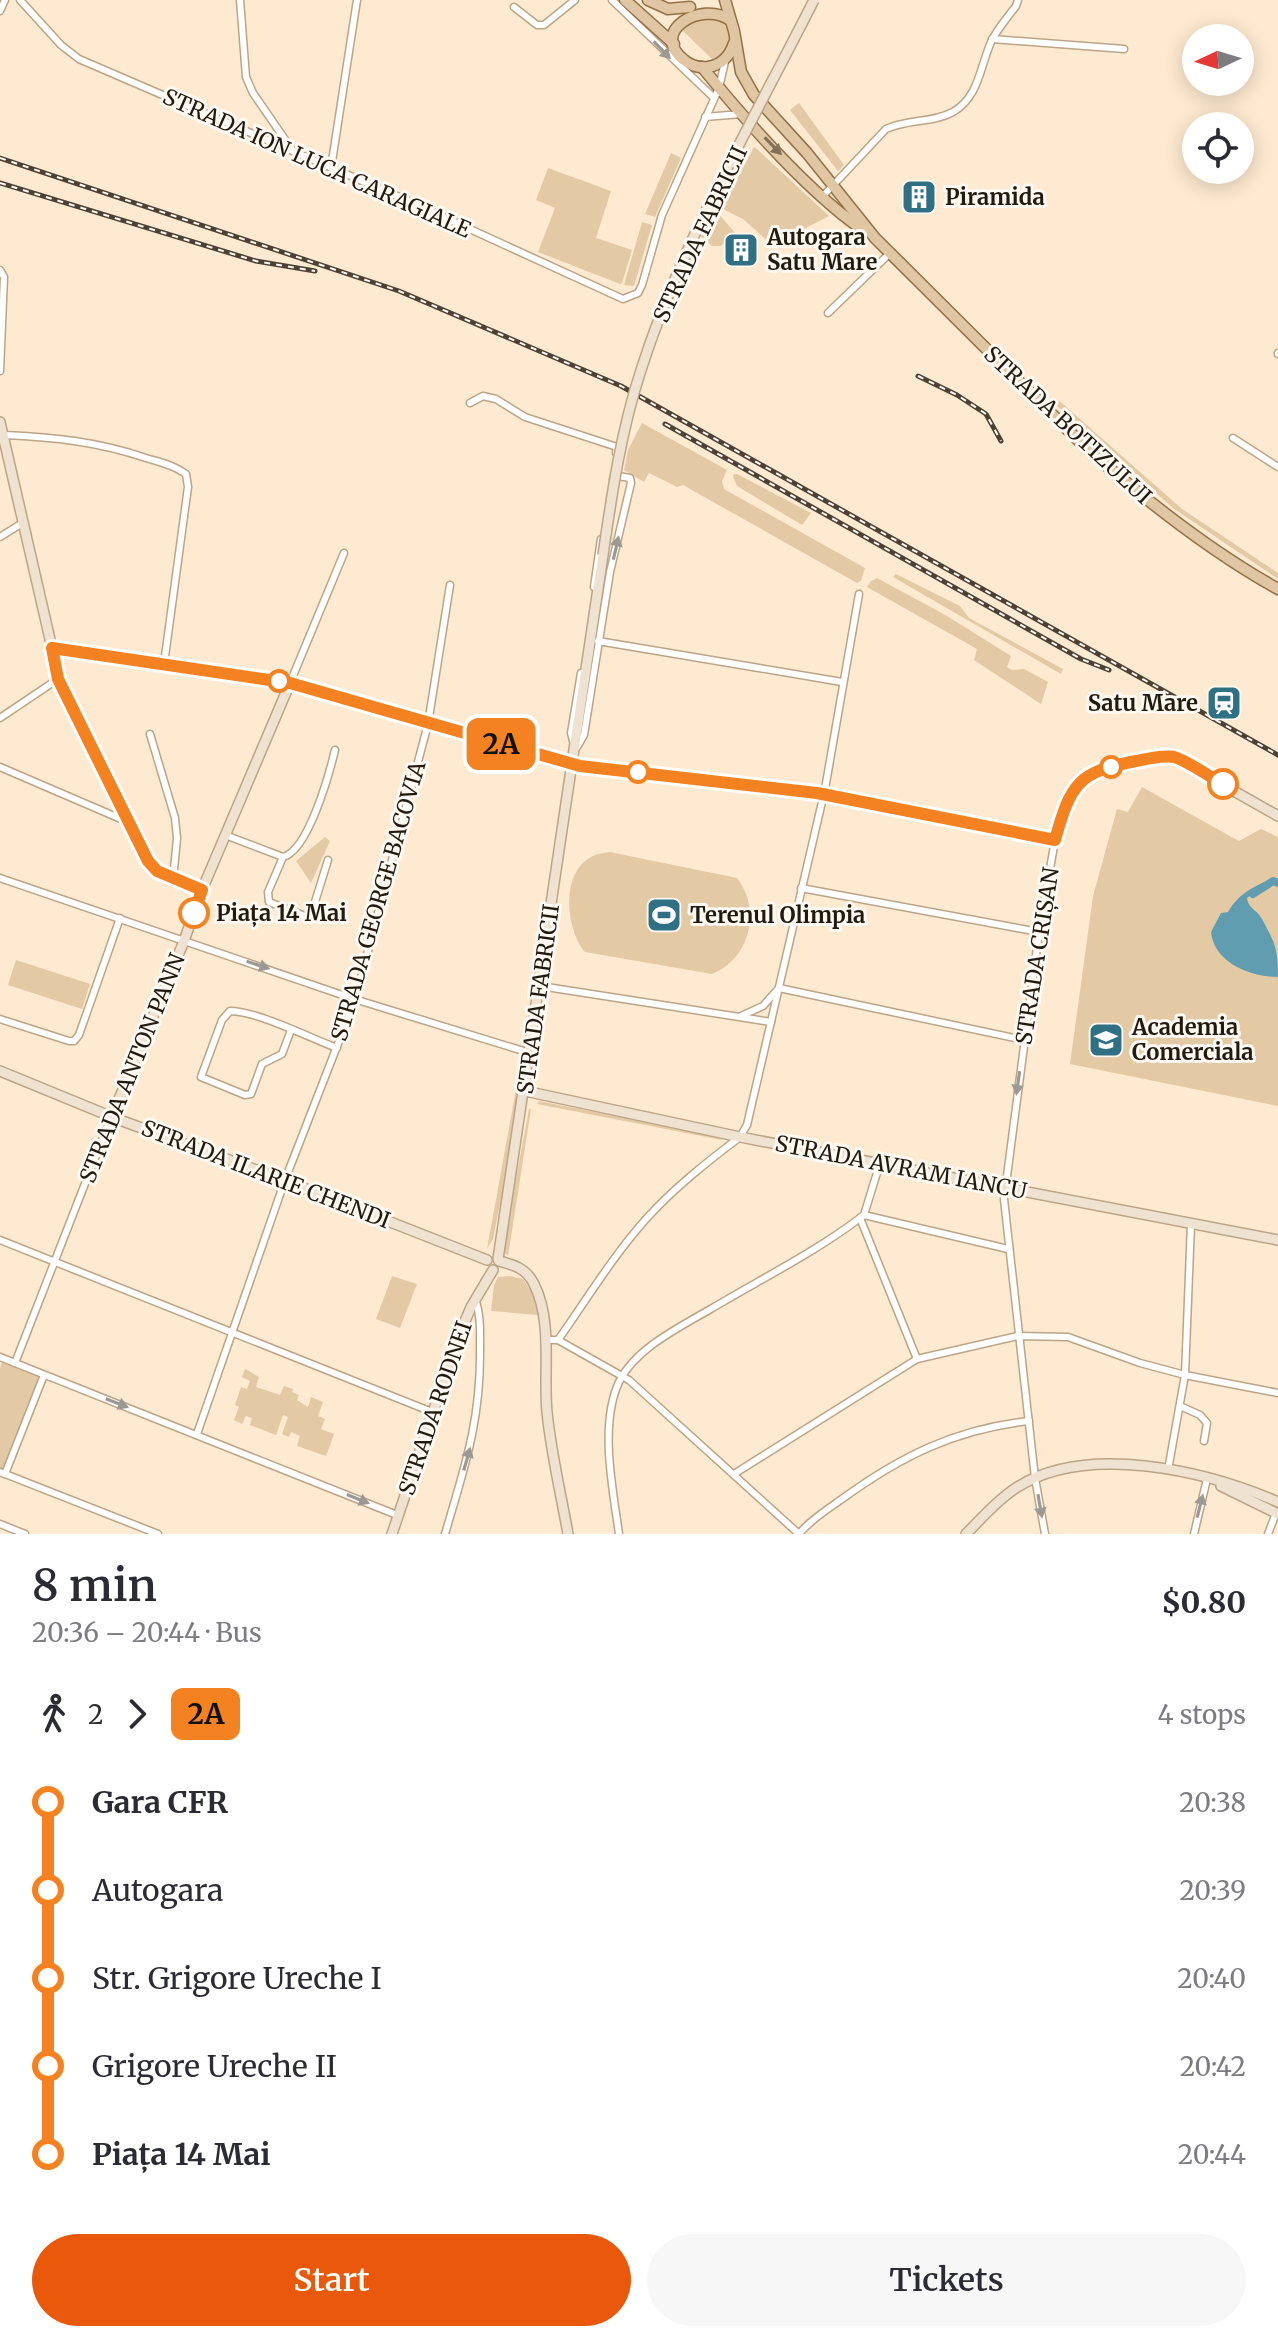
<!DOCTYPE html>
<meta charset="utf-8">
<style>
:root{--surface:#fff;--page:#f7f7f7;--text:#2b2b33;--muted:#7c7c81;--accent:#ea580c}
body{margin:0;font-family:Merriweather,serif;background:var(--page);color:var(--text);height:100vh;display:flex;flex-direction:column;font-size:30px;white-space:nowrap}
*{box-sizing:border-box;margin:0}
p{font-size:26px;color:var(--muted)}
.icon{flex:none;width:44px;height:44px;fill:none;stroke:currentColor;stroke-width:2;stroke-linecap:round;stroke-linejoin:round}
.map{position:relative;height:1534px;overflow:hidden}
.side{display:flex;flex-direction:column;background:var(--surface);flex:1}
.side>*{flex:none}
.badge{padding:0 16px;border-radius:12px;font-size:28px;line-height:52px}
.needle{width:52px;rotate:266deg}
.controls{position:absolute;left:1182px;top:24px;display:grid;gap:16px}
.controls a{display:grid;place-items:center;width:72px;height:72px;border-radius:50%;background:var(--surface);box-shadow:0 4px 20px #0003;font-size:40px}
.map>.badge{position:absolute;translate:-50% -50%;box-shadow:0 0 0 4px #fff}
.legs{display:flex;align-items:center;gap:12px;height:88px;padding:0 32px;font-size:26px}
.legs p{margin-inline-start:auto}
.head{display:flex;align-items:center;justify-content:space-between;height:136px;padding:0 32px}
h1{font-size:44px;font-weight:600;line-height:60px}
.action{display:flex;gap:16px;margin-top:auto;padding:16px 32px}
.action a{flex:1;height:92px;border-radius:48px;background:var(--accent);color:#fff;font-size:32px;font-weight:600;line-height:92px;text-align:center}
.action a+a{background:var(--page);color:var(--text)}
ul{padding:0 32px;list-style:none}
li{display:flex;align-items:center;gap:28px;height:88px;font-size:30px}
li i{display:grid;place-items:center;width:12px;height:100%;margin:0 10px;background:currentColor}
li i::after{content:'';width:20px;height:20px;margin:-10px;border:6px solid;border-radius:50%;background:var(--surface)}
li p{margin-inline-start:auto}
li:first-child i{background:linear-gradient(#0000 50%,currentColor 0)}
li:last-child i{background:linear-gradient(currentColor 50%,#0000 0)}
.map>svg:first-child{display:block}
.green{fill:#e4c9a5}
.water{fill:#619db1}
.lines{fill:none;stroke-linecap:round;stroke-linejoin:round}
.canal{stroke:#619db1;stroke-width:8}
.street-casing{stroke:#bca486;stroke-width:9}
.secondary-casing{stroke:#bca486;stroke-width:12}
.primary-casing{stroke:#927147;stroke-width:13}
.street{stroke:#fff;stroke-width:6}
.secondary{stroke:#f0e2d1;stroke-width:9}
.primary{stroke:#e1c6a3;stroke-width:10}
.rail-casing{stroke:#4d4134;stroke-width:5}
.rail{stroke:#fef9f3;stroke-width:2;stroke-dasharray:6;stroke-linecap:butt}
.secondary-bridge-casing{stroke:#bca486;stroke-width:12;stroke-linecap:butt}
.secondary-bridge{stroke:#f0e2d1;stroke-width:9}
.oneway{fill:#9c9893}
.oneway2{fill:#827059}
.line-1-casing{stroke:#fff;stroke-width:18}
.line-1{stroke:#f58220;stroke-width:12}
.stop-1-dot{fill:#fff;stroke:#f58220;stroke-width:4}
.labels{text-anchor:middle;stroke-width:6;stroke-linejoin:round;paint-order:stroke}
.street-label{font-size:22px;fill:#231a0f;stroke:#fef9f3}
.poi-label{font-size:22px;font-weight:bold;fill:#231a0f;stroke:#fef9f3;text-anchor:start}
.stop-label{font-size:22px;font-weight:bold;fill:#231a0f;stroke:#fef9f3;text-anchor:start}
</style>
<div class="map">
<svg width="1278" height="1534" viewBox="0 0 1278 1534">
<rect width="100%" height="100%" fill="#feead0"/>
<g class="green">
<path d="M703,7C733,11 742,46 713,60L678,26L688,13Z"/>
<polygon points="799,103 844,165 838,171 790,110"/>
<polygon points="754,147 758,150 829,216 775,244 771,244 743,219 721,208"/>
<polygon points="671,153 681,158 655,217 645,214"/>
<polygon points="548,168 611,191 596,238 632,250 622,283 620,284 538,252 555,208 536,200"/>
<polygon points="706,206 719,214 735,233 721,246 712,246 692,229"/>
<polygon points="642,222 652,225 634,286 624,285"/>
<polygon points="1055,397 1182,509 1278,573 1278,579 1173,508 1050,400"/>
<polygon points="642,423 727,470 722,481 724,489 865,568 861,581 857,583 683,485 677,487 649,473 644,482 624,470 628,450"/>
<polygon points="734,474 737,474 811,513 802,525 737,486 733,477"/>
<polygon points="896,574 960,606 969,618 1063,669 1061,674 893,577"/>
<polygon points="877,578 947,616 1011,656 1007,667 1012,670 1024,669 1048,682 1041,704 974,660 977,649 867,587 871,581"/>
<polygon points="1142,787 1239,841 1261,829 1278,837 1278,1106 1070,1064 1093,896 1117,809 1128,812"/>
<polygon points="325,837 330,841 311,883 296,861"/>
<path d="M610,852L737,878C762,910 750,959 712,974L585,952C566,929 560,874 591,857C596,854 604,853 610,852Z"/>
<polygon points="16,960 90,984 82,1009 8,985"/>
<polygon points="519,1073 522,1073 511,1148 493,1239 487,1249"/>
<polygon points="539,1101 717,1136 722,1137 722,1140 537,1104"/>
<polygon points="529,1109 531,1109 508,1256 504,1252 504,1242"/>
<polygon points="392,1276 417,1284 400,1328 376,1319"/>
<polygon points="510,1276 523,1279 535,1297 538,1315 491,1311 494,1285 498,1277"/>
<polygon points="2,1362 41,1377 4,1471 0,1469 0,1368"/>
<polygon points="245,1369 259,1377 256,1387 280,1395 284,1386 293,1389 292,1392 299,1395 297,1400 308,1407 311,1397 323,1402 318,1416 325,1419 321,1429 334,1434 326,1456 297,1446 300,1436 291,1432 289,1437 282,1434 288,1417 283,1415 276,1435 250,1425 252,1418 246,1416 242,1424 234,1420 239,1407 235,1405 241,1387 247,1389 250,1381 242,1377"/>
</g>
<path class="water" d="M1273,878L1278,880V883L1272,881L1247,898C1249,910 1257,909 1262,919C1275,943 1278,948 1278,977C1251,977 1214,963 1211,932L1221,913L1228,912C1239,893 1253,887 1273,878Z"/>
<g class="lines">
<polyline class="canal" points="1253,894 1273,881 1278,883"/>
<defs>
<g id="street">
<polyline points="20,0 61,45 79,59 404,199 623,299 638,293 642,285 662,215 719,88 726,57"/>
<polyline points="240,0 246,77 253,93 293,151"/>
<polyline points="612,0 714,98"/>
<polyline points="514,7 537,25 544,25 575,0"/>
<polyline points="0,11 5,0"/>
<polyline points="992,39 1124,49"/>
<polyline points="705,117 741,114"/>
<polyline points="331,168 357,0"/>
<path d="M823,196L886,129C907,119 933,123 953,112C979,97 980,67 991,42C997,29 1008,17 1016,6L1018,0"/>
<polyline points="0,270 4,277 0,371"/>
<polyline points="828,313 890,253"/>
<polyline points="1278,353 1278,354"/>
<polyline points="470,403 483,396 496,399 525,417 617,447 616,453"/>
<path d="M4,435C54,437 99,442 146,458C159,462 174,465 186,474L188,487L164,664"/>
<polyline points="1233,438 1278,467"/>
<polyline points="0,537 24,522"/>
<polyline points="594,587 601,539"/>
<polyline points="598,641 842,682"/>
<polyline points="52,648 58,679 148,861 157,871 202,890"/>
<polyline points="290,683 344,553"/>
<polyline points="0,718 58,679"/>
<polyline points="150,734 175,818 177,838 173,880"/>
<polyline points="573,741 571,733 581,673"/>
<polyline points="577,747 584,735 610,572 631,483 630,478 618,476 613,479"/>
<polyline points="572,764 817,793 1055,840"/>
<polyline points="0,767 128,822"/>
<polyline points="225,835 283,857"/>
<path d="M328,860L310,918L269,902L268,892L283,857C308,851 329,775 335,750"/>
<polyline points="0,878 351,998 530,1053"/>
<polyline points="801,888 1039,932"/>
<polyline points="540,986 771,1022"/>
<polyline points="741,1016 763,1006 779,988 1024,1040"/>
<polyline points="0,1019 69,1041 74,1041 79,1035 120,918"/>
<path d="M291,1030L282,1054L262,1064L251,1094L245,1095L201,1077L222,1020L230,1011C257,1011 310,1038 337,1048"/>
<polyline points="864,1215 1008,1249"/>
<polyline points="860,1218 917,1359"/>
<polyline points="0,1240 432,1412"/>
<path d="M545,1340H558L629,1380L799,1534C810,1520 828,1509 842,1499C901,1456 956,1429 1029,1421"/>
<path d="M558,1340C587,1299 613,1256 646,1219C674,1188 707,1162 740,1137L747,1125L825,789L859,594"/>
<polyline points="0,1357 397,1515"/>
<polyline points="15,1363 111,1117"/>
<polyline points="1180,1406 1200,1415 1207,1423 1204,1441"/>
<polyline points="197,1434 285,1180 355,1000 428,724 450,585"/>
<polyline points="1168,1470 1185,1375 1191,1224"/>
<polyline points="0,1472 158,1534"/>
<polyline points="5,1474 44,1375"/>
<polyline points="734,1474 917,1359 1018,1336 1068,1337 1140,1363 1185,1375 1278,1393"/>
<polyline points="0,1524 25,1534"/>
<path d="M445,1534C465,1466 481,1420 480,1348C480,1331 481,1315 475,1299"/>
<path d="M619,1534C613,1490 599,1425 619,1382C635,1349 678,1328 709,1310C759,1280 814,1253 860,1218L864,1215L880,1163"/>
<polyline points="1045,1534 1035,1478 1004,1199 1039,932 1055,840 1062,816 1076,786 1083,778 1097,771 1148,759 1174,757"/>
<polyline points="1194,1534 1207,1479"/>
<polyline points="1268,1534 1276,1513"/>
</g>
<g id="secondary">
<polyline points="0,422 52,648 290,683 572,764"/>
<polyline points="1174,757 1278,816"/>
<polyline points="0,1071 117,1119 281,1179 487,1260"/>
<polyline points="525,1091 740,1137 1278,1240"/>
<polyline points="112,1116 184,941 202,890 290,683"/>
<polyline points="498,1259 603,555"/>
<path d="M499,1261C514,1265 526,1268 534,1284C553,1322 543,1371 547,1412C551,1453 561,1494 568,1534"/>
<polyline points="1221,1486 1278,1514"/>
<polyline points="392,1534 458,1338 471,1307 493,1270"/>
<path d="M966,1534C981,1519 997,1500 1016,1488C1086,1442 1207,1471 1278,1502"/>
</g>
<g id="primary">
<polyline points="625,0 674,44"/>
<polyline points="648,0 668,9 690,7"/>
<path d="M725,0L734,31L741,72L754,95L807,153L875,238L1085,447C1145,500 1208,550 1278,589"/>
<path d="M730,20C702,0 648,31 684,60C691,66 699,68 708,67C721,65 730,56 734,43"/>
<path d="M702,67C746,121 807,191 863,230"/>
</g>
</defs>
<use href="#street" class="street-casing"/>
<use href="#secondary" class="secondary-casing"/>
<use href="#primary" class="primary-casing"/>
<use href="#street" class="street"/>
<use href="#secondary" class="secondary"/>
<use href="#primary" class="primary"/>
<defs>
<g id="rail">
<polyline points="0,158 399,291 621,386 1278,755"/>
<polyline points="0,183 256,261 315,271"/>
<polyline points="918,376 957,395 986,414 1001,441"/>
<polyline points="665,424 1081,659 1109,670"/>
</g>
</defs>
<use href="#rail" class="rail-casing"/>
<use href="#rail" class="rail"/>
<defs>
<path id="secondary-bridge" d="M603,555C612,493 621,431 641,370C682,241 753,121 814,0"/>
</defs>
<use href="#secondary-bridge" class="secondary-bridge-casing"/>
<use href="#secondary-bridge" class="secondary-bridge"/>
</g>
<defs><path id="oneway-solid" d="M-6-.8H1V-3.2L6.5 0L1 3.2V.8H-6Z" transform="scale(2)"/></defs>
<g class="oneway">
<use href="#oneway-solid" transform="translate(662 50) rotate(46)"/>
<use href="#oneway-solid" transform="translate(616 548) rotate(-77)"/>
<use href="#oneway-solid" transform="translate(258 965) rotate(18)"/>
<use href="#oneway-solid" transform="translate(1018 1083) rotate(98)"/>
<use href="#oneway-solid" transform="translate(117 1403) rotate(21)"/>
<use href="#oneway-solid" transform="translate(467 1459) rotate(-74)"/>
<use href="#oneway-solid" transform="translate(358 1499) rotate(22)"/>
<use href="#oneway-solid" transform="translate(1040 1506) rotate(80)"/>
<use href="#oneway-solid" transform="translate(1200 1506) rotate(-76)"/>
</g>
<use class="oneway2" href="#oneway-solid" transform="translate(773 146) rotate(46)"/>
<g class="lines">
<defs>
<path id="line-1" d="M194,913L202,890L157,871L148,861L58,679L52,648L290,683L580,766L817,793L1055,840C1071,783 1078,772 1136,761C1147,759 1163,755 1174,757C1186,760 1210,777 1223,784"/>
</defs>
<use href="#line-1" class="line-1-casing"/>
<use href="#line-1" class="line-1"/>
</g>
<defs>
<symbol id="building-square" viewBox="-11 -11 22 22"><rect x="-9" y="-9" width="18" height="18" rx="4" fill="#307084" stroke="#fef9f3"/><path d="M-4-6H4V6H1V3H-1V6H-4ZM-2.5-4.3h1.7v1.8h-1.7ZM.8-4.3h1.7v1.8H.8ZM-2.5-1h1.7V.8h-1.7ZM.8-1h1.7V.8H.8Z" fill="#fff"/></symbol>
<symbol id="station-square" viewBox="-11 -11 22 22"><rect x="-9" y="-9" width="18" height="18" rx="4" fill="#307084" stroke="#fef9f3"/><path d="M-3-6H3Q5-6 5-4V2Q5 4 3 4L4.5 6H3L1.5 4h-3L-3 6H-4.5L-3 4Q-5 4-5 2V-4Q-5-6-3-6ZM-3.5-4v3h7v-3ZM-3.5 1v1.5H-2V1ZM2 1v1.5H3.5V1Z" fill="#fff"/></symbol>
<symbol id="stadium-square" viewBox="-11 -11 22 22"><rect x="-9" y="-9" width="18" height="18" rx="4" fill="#307084" stroke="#fef9f3"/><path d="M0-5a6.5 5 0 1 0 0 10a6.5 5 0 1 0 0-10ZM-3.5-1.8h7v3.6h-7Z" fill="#fff"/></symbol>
<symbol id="university-square" viewBox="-11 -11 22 22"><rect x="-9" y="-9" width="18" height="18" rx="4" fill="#307084" stroke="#fef9f3"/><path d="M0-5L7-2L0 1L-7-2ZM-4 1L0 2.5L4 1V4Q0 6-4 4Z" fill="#fff"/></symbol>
</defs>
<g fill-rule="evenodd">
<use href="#building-square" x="899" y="177" width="40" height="40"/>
<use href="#building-square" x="721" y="230" width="40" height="40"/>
<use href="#station-square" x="1204" y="683" width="40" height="40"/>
<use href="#stadium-square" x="644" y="895" width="40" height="40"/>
<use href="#university-square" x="1086" y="1020" width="40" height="40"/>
</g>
<g class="stop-1-dot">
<circle cx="279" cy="681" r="10"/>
<circle cx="1111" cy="767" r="10"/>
<circle cx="638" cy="772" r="10"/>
<circle cx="1223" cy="784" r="14"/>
<circle cx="194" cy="913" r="14"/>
</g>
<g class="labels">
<g class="street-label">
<text transform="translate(317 163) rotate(24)" y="8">STRADA ION LUCA CARAGIALE</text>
<text transform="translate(700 234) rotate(-65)" y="8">STRADA FABRICII</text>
<text transform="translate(1068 425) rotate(43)" y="8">STRADA BOTIZULUI</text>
<text transform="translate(378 901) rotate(-74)" y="8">STRADA GEORGE BACOVIA</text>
<text transform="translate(1037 956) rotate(-81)" y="8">STRADA CRIȘAN</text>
<text transform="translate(538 999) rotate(-82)" y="8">STRADA FABRICII</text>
<text transform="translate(132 1068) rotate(-68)" y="8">STRADA ANTON PANN</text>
<text transform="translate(901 1167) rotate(11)" y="8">STRADA AVRAM IANCU</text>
<text transform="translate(266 1174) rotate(21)" y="8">STRADA ILARIE CHENDI</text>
<text transform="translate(435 1408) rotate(-71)" y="8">STRADA RODNEI</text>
</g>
<g class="poi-label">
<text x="945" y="205">Piramida</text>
<text x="767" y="245">Autogara<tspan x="767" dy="25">Satu Mare</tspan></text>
<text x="1198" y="711" text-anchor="end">Satu Mare</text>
<text x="690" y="923">Terenul Olimpia</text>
<text x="1132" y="1035">Academia<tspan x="1132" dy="25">Comerciala</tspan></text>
</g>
<g class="stop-label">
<text x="216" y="921">Piața 14 Mai</text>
</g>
</g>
</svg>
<div class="controls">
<a><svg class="needle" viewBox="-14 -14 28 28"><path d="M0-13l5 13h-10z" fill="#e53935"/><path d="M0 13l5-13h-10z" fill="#7c7c81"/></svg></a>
<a><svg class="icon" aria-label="locate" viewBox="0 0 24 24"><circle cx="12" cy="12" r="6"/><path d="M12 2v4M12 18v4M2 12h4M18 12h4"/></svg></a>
</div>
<b class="badge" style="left:501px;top:744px;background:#f58220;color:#111">2A</b>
</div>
<section class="side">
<div class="head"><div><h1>8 min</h1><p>20:36 – 20:44 · Bus</p></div><b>$0.80</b></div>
<div class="legs"><svg class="icon" aria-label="walk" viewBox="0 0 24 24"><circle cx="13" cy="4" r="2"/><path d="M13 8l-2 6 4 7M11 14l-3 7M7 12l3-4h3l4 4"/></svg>2<svg class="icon" aria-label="forward" viewBox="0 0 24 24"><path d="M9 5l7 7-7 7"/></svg><b class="badge" style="background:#f58220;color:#111">2A</b><p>4 stops</p></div>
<ul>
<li><i style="color:#f58220"></i><b>Gara CFR</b><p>20:38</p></li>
<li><i style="color:#f58220"></i><span>Autogara</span><p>20:39</p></li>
<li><i style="color:#f58220"></i><span>Str. Grigore Ureche I</span><p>20:40</p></li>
<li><i style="color:#f58220"></i><span>Grigore Ureche II</span><p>20:42</p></li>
<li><i style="color:#f58220"></i><b>Piața 14 Mai</b><p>20:44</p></li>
</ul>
<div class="action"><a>Start</a><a>Tickets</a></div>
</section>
